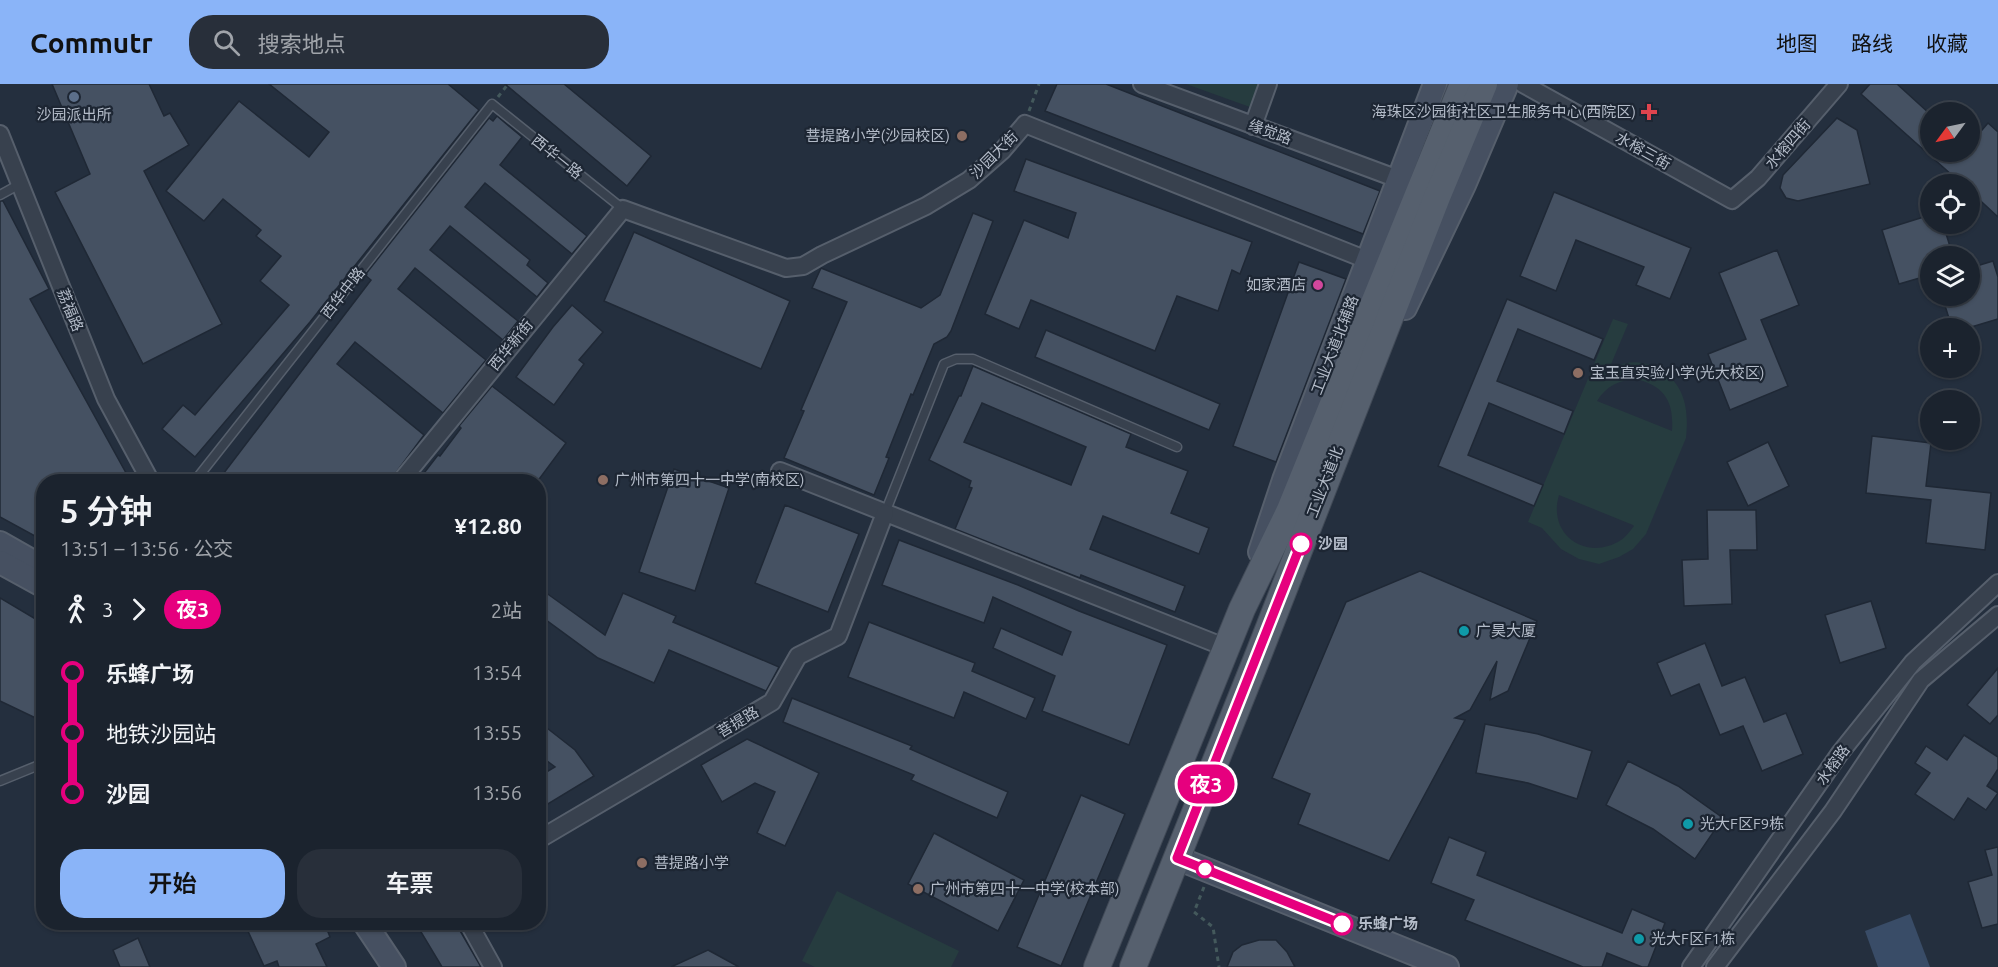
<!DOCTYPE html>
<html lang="zh">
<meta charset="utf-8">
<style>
:root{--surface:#1b232e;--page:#282f3a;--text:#f1f3f6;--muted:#a0a4aa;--line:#39404a;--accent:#8ab4f8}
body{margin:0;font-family:Ubuntu,"Noto Sans SC",sans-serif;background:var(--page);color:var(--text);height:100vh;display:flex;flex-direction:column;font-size:22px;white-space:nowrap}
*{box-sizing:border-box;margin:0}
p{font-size:20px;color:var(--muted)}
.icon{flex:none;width:33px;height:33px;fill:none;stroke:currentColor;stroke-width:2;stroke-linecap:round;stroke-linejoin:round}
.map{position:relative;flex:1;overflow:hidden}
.details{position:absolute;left:36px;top:390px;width:510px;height:456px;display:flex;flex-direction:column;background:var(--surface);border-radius:24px;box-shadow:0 2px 4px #0004,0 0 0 2px var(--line)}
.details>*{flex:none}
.badge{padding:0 12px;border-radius:20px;font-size:21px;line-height:39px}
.needle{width:39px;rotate:237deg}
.buttons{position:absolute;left:1920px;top:18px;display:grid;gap:12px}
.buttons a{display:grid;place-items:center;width:60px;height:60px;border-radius:50%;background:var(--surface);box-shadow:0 2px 4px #0004,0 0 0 2px var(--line);font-size:30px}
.map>.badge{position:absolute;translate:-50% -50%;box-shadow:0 0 0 3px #fff}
.legs{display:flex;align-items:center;gap:9px;height:66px;padding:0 24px;font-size:20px}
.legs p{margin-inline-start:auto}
.summary{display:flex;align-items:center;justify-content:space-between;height:102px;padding:0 24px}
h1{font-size:33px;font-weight:600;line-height:45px}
.primary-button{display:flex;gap:12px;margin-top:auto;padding:12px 24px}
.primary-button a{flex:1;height:69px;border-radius:24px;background:var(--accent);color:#111;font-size:24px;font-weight:600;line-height:69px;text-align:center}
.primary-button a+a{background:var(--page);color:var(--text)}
ul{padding:0 24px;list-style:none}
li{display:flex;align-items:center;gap:21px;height:60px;font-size:22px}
li i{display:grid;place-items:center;width:9px;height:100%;margin:0 8px;background:currentColor}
li i::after{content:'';width:15px;height:15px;margin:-8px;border:4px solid;border-radius:50%;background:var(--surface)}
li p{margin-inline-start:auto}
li:first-child i{background:linear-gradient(#0000 50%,currentColor 0)}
li:last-child i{background:linear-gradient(currentColor 50%,#0000 0)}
header{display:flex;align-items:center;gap:36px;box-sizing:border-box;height:84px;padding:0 30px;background:var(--accent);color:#111}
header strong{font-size:28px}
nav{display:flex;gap:33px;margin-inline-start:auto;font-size:21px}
.search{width:420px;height:54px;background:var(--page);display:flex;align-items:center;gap:15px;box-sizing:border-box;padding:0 21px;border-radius:24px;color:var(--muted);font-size:22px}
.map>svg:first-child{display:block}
.green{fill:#263c3f;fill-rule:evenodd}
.water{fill:#394c67}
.building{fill:#455162;stroke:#1f2835;stroke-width:1.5;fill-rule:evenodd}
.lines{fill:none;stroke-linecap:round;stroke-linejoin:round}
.lane-casing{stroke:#565f6c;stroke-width:11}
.street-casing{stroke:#565f6c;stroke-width:20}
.secondary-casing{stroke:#565f6c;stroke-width:26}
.primary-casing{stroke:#414a57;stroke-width:28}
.path{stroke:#44595c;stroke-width:3;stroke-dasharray:4.5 4.5;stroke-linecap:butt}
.lane{stroke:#38414e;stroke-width:8}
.street{stroke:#38414e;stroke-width:16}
.secondary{stroke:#465061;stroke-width:22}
.primary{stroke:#56606e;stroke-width:26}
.line-1-casing{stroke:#fff;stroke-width:14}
.line-1{stroke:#e6007e;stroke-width:9}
.service-dot{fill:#5c6f8a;stroke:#1d2633;stroke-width:2}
.health-dot{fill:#e0444e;stroke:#1d2633;stroke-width:2}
.education-dot{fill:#8d6e63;stroke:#1d2633;stroke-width:2}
.hotel-dot{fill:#d1479c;stroke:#1d2633;stroke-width:2}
.stop-1-dot{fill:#fff;stroke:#e6007e;stroke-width:3}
.culture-dot{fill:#0f9aa8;stroke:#1d2633;stroke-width:2}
.labels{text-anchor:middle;stroke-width:4.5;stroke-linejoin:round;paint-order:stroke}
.poi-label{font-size:15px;fill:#b4bcc9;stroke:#1d2633;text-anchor:start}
.street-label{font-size:15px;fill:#b4bcc9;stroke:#1d2633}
.stop-label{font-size:15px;font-weight:bold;fill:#b4bcc9;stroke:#1d2633;text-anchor:start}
</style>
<header>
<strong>Commutr</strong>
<div class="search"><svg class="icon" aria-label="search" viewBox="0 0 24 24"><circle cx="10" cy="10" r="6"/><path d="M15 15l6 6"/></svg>搜索地点</div>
<nav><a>地图</a><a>路线</a><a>收藏</a></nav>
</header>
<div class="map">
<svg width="1998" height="883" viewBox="0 0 1998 883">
<rect width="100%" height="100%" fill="#242f3e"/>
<g class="green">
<polygon points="1186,0 1259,0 1250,23"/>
<path d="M1613,235L1628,240L1609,285C1615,283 1621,280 1627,279C1637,277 1650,280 1659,285C1685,300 1689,325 1686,354L1646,450L1633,465L1619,473L1599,480L1579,475L1561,465L1542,444L1528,438ZM1636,295C1665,302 1674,318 1672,347L1597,317C1606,302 1619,296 1636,295ZM1559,411L1633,441L1634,442C1630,447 1626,453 1621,456C1587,478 1547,451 1559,411Z"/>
<polygon points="837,807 959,867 951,883 815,883 802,877"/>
</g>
<polygon class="water" points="1910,830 1930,883 1878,883 1865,847"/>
<g class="building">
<polygon points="52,0 149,0 164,32 170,29 189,61 144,87 222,240 143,280 55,108 90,90"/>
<polygon points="269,0 448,0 479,26 310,238 195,373 162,345 183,321 195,331 289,221 260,197 281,172 256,152 261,146 223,115 204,137 166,107 239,17 309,73 329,48"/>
<polygon points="505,0 564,0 651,72 627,102"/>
<polygon points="1057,0 1106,0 1380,107 1363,150 1045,27"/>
<polygon points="1870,0 1897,0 1930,30 1930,68 1970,68 1970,60 1988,39 1998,48 1998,133 1970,107 1970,100 1962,100 1861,10"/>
<polygon points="497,32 522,53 500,81 587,152 572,170 485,99 465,123 530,176 527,181 548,199 537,213 450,142 430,166 518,237 503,256 415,184 398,205 486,276 443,329 355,258 337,280 424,351 389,398 254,398 246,391 241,398 217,398 371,196 365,191 489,34 493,37"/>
<polygon points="1837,34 1857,46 1870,100 1798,117 1786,114 1780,104 1783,91"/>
<polygon points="1026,75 1252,158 1240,190 1232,186 1218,227 1177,212 1155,267 1031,216 1019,245 985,230 1024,136 1068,154 1076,129 1014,107"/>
<polygon points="1554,108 1691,164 1670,215 1636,201 1644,183 1576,156 1556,207 1520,192"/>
<polygon points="0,117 3,117 49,205 30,215 131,398 44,398 44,457 0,433"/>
<polygon points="973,129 993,137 951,247 947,253 934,260 913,311 911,310 886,373 889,374 874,411 784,374 804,327 801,326 847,218 812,204 821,184 921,224 940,211"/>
<polygon points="1930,131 1930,140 1943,140 1953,172 1930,172 1930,191 1899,200 1882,146"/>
<polygon points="634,148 790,217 761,285 604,217"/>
<polygon points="1777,166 1799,221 1761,236 1788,302 1730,326 1708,270 1746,255 1719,189"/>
<polygon points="1993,177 1998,193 1998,235 1968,244 1952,244 1942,212 1970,212 1970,184"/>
<polygon points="1299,178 1346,195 1276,378 1233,362"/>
<polygon points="1507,215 1603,255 1594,276 1518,245 1497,297 1573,327 1564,350 1489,319 1468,371 1543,401 1534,422 1438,382"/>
<polygon points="572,221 603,248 579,276 584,280 554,321 516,293 553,243"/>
<polygon points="1046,246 1220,320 1209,346 1035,273"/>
<path d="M973,282L1131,350L1126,363L1188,387L1171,429L1209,444L1199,470L1103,432L1090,465L1185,502L1175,528L1081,491L1080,494L955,445L972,404L969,403L971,397L929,376L959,312H961ZM982,319L1086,363L1071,401L964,358Z"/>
<polygon points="492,302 566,359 537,398 428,398 421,393 438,371 440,372 461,344 459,342"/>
<polygon points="1872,352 1931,359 1926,402 1991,409 1985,466 1926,459 1931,416 1866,409"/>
<polygon points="1768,358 1789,402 1748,422 1727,378"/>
<polygon points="674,385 729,404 695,507 639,488"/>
<polygon points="785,421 859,450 828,528 755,499"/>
<polygon points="1707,426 1756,426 1757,466 1730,466 1732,520 1684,522 1682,476 1708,475"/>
<polygon points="899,456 1018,501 1079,527 1167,561 1129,661 1042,627 1055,592 993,564 1001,544 1062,571 1071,548 993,513 984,539 882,501"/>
<polygon points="1420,487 1537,537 1508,607 1490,616 1497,577 1470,626 1455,634 1465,636 1389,777 1298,740 1310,710 1272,694 1346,518"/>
<polygon points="538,503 605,551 623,509 676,532 673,538 779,583 766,607 669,566 654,599 598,574 538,530"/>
<polygon points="0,514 44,540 44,638 0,617"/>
<polygon points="1871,517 1886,564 1840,579 1825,531"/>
<polygon points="869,538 975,579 972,587 1035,614 1026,635 964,608 954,634 848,593"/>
<polygon points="1705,559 1722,602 1745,593 1764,638 1786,629 1803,670 1762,687 1743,642 1720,651 1699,600 1671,612 1657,579"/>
<polygon points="1998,584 1998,631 1990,640 1967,621"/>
<polygon points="792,614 912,662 910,665 1008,708 997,734 911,696 914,691 783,638"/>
<polygon points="538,637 575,666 594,692 538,726 538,693 555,683 538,670"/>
<polygon points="1485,640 1538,650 1592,667 1577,715 1528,699 1476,689"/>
<polygon points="1964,651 1998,673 1998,685 1987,702 1998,709 1986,726 1968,714 1954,736 1915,710 1930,689 1915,679 1926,662 1947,676"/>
<polygon points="747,655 819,689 785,762 757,749 775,708 755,699 722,718 701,681"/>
<polygon points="1628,677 1678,702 1723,734 1695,775 1653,745 1606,721"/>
<polygon points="1081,711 1125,730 1061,882 1017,863"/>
<polygon points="934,749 1024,796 998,847 908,800"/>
<polygon points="1449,753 1486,768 1477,791 1529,812 1622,849 1632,825 1665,839 1648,883 1642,883 1607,869 1602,883 1583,883 1465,836 1474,816 1431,799"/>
<polygon points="1998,763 1998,840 1982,844 1968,798 1992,791 1985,766"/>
<polygon points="262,838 324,838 330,853 316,860 327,883 279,883 277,877 264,882 247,845"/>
<polygon points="415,838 455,838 481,883 442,883"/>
<polygon points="138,854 150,883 120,883 113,866"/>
<polygon points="1259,856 1276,856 1287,868 1295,883 1227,883 1233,868 1242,861"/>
<polygon points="708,866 739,883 671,883"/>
</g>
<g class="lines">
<defs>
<g id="lane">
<polyline points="0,111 20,100"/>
<polyline points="194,398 492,20 623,125"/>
<polyline points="885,429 944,280 956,275 973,275 1177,363"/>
<polyline points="0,697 44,679"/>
</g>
<g id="street">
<polyline points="1142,0 1398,95"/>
<polyline points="1523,0 1732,116 1758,94 1839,0"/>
<polyline points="1253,42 1268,0"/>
<polyline points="0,50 106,315 151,398"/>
<polyline points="780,387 1227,564"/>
<polyline points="400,398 623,125 786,184 803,182 822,171 926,122 969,96 1002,67 1025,40 1367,176"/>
<polyline points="538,756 772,618 798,572 838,552 885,429"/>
<polyline points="468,838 493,883"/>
<polyline points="1691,883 1840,669 1913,578 1998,499"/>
<polyline points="1715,883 1833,727 1921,596 1998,531"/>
</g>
<g id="secondary">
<polyline points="1405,224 1464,101 1507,0"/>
<polyline points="0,459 44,484"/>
<polyline points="1260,468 1284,396 1435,0"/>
<polyline points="0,478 44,502"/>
<polyline points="1177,774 1447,883"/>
<polyline points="364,838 394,883"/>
</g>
<g id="primary">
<polyline points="1097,883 1242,525 1290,426 1463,0"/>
<polyline points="1133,883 1259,569 1437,113 1484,0"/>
</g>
</defs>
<use href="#lane" class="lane-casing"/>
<use href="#street" class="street-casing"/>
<use href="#secondary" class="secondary-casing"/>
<use href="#primary" class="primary-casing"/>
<g class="path">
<polyline points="498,13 508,0"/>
<polyline points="1029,27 1039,0"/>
<polyline points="1204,803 1194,828 1213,843 1219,883"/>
</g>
<use href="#lane" class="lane"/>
<use href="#street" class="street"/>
<use href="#secondary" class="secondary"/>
<use href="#primary" class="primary"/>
</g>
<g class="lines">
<defs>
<polyline id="line-1" points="1301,460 1177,774 1342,840"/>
</defs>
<use href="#line-1" class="line-1-casing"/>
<use href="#line-1" class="line-1"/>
</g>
<circle class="service-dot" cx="74" cy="13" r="6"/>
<path class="health-dot" d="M1646 19h6v6h6v6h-6v6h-6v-6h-6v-6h6z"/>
<g class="education-dot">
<circle cx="962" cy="52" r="6"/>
<circle cx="1578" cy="289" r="6"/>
<circle cx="603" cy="396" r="6"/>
<circle cx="642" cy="779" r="6"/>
<circle cx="918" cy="805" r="6"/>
</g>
<circle class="hotel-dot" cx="1318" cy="201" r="6"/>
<g class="stop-1-dot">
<circle cx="1301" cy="460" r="10"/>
<circle cx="1205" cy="785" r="8"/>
<circle cx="1342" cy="840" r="10"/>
</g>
<g class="culture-dot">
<circle cx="1464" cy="547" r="6"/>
<circle cx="1688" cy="740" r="6"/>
<circle cx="1639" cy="855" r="6"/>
</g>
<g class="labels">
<g class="poi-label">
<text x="1636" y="33" text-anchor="end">海珠区沙园街社区卫生服务中心(西院区)</text>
<text x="74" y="36" text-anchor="middle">沙园派出所</text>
<text x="950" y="57" text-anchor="end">菩提路小学(沙园校区)</text>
<text x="1306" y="206" text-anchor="end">如家酒店</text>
<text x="1590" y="294">宝玉直实验小学(光大校区)</text>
<text x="615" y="401">广州市第四十一中学(南校区)</text>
<text x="1476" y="552">广昊大厦</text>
<text x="1700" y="745">光大F区F9栋</text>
<text x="654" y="784">菩提路小学</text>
<text x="930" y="810">广州市第四十一中学(校本部)</text>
<text x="1651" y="860">光大F区F1栋</text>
</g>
<g class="street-label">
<text transform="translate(1270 48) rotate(20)" y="5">缘觉路</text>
<text transform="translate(1788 60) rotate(-49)" y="5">水榕四街</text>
<text transform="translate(1643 67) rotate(29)" y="5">水榕三街</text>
<text transform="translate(994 71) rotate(-45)" y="5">沙园大街</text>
<text transform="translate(557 73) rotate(39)" y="5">西华一路</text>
<text transform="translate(343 209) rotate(-52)" y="5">西华中路</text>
<text transform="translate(70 226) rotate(68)" y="5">荔福路</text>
<text transform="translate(511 261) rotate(-51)" y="5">西华新街</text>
<text transform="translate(1335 261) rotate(-69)" y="5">工业大道北辅路</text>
<text transform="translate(1325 398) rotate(-69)" y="5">工业大道北</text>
<text transform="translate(738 638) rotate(-31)" y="5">菩提路</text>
<text transform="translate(1833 681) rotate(-54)" y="5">水榕路</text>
</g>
<g class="stop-label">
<text x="1318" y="465">沙园</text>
<text x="1358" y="845">乐蜂广场</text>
</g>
</g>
</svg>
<div class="buttons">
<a><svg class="needle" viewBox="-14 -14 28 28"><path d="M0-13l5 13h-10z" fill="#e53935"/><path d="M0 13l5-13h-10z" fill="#a0a4aa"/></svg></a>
<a><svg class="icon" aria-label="locate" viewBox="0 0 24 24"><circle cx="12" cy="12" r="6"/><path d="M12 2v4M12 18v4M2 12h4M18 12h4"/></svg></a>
<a><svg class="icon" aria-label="layers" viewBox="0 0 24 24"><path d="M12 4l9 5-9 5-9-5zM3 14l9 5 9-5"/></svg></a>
<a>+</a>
<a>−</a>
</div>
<b class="badge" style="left:1206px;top:700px;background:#e6007e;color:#fff">夜3</b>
<section class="details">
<div class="summary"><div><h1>5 分钟</h1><p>13:51 – 13:56 · 公交</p></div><b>¥12.80</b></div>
<div class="legs"><svg class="icon" aria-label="walk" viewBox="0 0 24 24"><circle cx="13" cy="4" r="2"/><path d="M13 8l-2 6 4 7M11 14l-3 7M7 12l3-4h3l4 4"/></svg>3<svg class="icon" aria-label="forward" viewBox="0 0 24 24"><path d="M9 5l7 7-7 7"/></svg><b class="badge" style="background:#e6007e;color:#fff">夜3</b><p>2站</p></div>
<ul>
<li><i style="color:#e6007e"></i><b>乐蜂广场</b><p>13:54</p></li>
<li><i style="color:#e6007e"></i><span>地铁沙园站</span><p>13:55</p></li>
<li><i style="color:#e6007e"></i><b>沙园</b><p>13:56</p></li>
</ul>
<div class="primary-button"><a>开始</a><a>车票</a></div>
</section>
</div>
